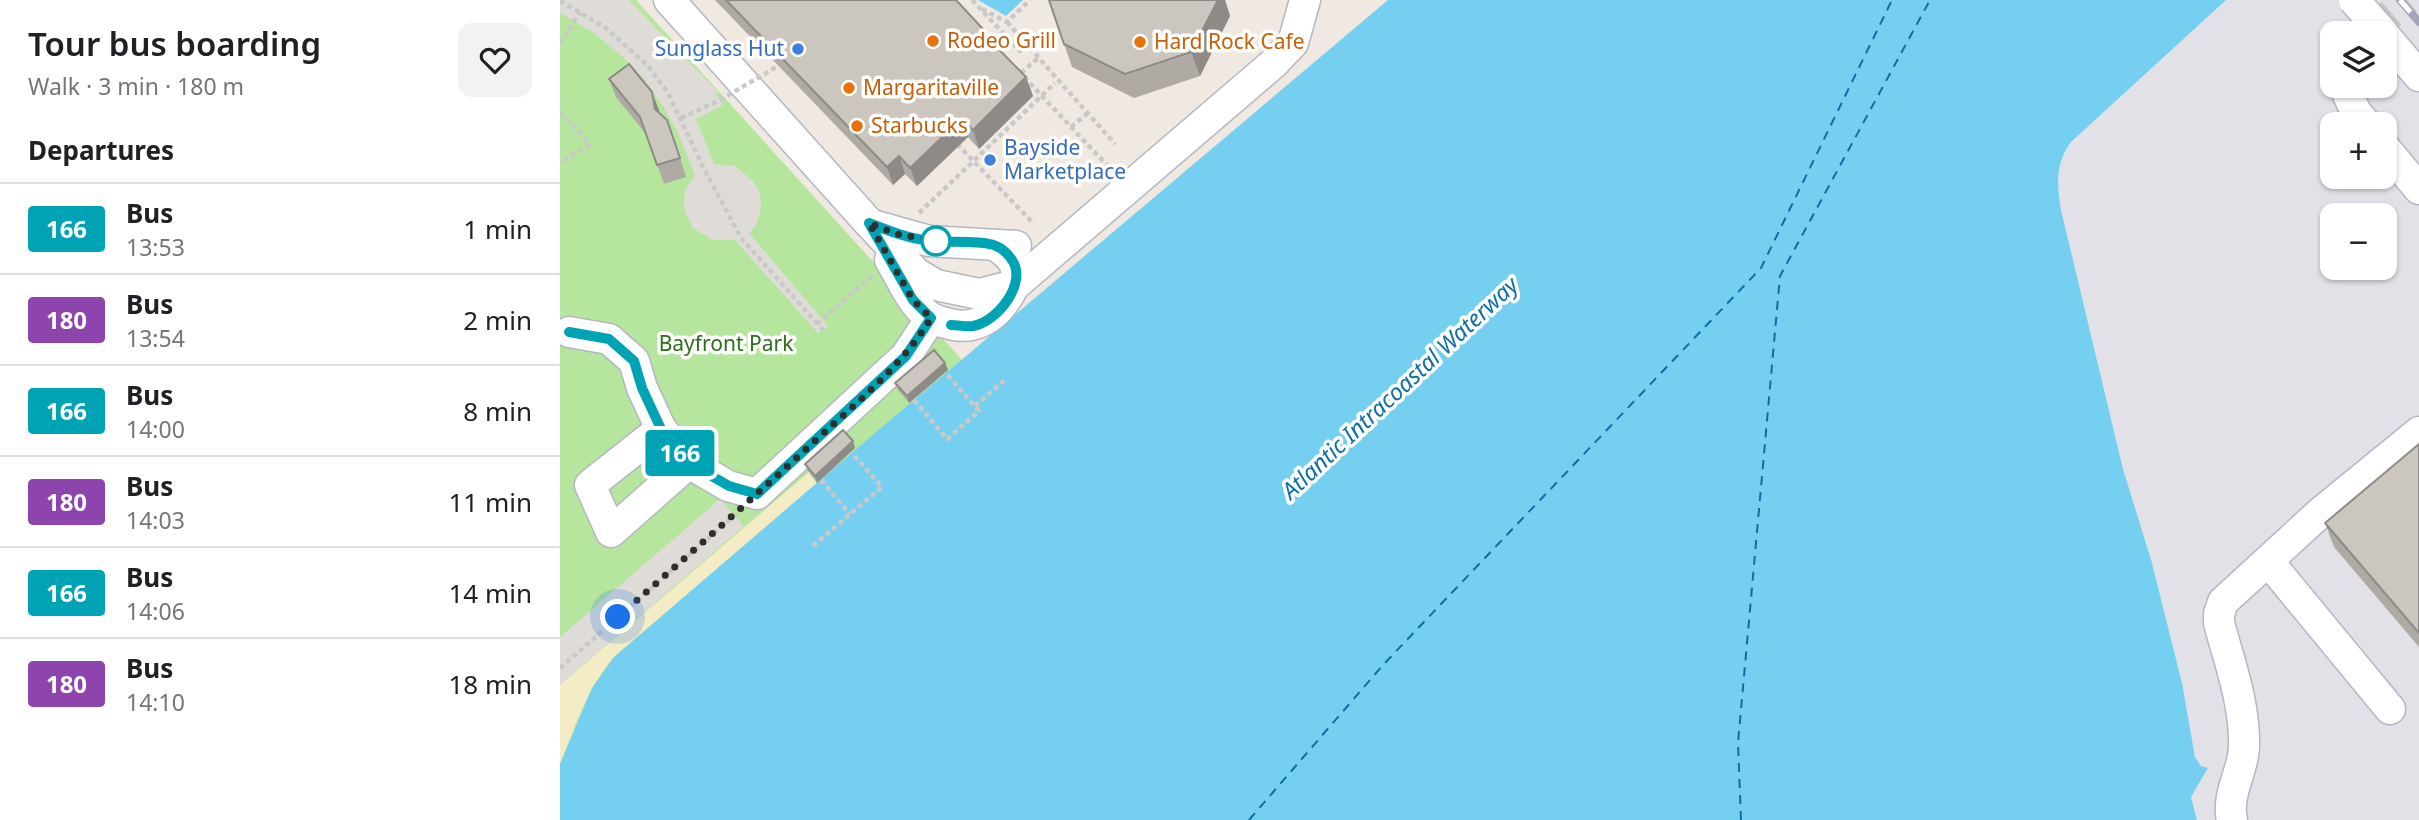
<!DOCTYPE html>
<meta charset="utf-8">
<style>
:root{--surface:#fff;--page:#f2f2f2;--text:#202124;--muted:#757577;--line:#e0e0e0}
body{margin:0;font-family:"Noto Sans",sans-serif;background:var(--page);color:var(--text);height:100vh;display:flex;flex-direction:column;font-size:26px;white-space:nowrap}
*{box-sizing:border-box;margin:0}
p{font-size:23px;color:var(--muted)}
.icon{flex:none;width:38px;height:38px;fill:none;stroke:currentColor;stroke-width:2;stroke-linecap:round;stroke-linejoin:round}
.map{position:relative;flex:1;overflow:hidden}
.sheet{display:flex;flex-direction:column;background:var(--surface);width:560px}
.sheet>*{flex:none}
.badge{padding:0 14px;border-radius:5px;font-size:24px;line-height:46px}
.tools{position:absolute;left:1760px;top:21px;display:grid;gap:14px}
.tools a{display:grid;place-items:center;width:77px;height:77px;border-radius:14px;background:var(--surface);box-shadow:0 2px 5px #0004;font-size:35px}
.you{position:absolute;width:35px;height:35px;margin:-18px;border:5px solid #fff;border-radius:50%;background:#1a73e8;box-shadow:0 0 0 10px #1a73e833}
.map>.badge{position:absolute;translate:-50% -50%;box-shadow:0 0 0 4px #fff}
h2{padding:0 28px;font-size:26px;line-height:63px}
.round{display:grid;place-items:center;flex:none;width:74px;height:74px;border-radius:14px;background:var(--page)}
.summary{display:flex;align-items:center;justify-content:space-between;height:119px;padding:0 28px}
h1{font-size:33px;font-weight:600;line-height:52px}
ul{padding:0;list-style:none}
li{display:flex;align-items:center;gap:21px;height:91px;padding:0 28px;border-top:2px solid var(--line)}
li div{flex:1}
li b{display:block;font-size:26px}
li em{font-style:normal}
li .badge{min-width:77px;font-weight:700;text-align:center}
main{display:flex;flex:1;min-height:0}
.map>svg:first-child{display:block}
.industrial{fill:#e3e1e8;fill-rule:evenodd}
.green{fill:#b6e59e}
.sand{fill:#f3ecc5}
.plaza{fill:#dfdcd8}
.water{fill:#75cff0}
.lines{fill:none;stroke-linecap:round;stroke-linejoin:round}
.ferry{stroke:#0d6fa3;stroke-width:2;stroke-dasharray:9 7;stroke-linecap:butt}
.minor-tunnel{stroke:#c8c4bd;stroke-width:30;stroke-dasharray:30 15;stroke-linecap:butt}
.minor-casing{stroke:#b4b7c1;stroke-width:33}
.path{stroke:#c9c9c9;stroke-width:4.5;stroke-dasharray:5 3.5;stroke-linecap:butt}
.minor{stroke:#fff;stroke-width:30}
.rail-casing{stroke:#a3a6b8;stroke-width:8}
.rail{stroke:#fff;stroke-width:5;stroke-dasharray:16;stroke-linecap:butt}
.minor-bridge-casing{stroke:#b4b7c1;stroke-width:33;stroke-linecap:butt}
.path-bridge{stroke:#c9c9c9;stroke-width:4.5;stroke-dasharray:5 3.5;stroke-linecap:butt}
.minor-bridge{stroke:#fff;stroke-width:30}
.wall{fill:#afaba4}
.shaded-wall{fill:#8e8b86}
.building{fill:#cbc7bf;stroke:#8e8b86;stroke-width:2}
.line-casing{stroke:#fff;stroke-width:16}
.line{stroke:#00a3b4;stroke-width:10}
.walk{stroke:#2e2e2e;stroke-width:7;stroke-dasharray:0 12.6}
.food-dot{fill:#e8710a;stroke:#fff;stroke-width:2.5}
.shop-dot{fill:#3f7fe0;stroke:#fff;stroke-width:2.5}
.stop-dot{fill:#fff;stroke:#00a3b4;stroke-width:3.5}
.labels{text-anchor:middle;stroke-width:7;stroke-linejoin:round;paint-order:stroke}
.food-label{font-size:21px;fill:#c56008;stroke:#fff;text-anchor:start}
.shop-label{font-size:21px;fill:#366cbe;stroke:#fff;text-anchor:end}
.park-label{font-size:21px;fill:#2c6e1b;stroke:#fff}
.water-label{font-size:23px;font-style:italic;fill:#0d6fa3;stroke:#fff}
</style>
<main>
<section class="sheet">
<div class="summary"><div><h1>Tour bus boarding</h1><p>Walk · 3 min · 180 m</p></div><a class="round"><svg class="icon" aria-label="heart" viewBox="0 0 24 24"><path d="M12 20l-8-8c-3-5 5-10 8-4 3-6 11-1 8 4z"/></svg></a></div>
<h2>Departures</h2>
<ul>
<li><span class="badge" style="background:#00a3b4;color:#fff">166</span><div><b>Bus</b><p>13:53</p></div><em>1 min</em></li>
<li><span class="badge" style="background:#8e44ad;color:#fff">180</span><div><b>Bus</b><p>13:54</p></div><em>2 min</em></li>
<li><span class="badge" style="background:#00a3b4;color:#fff">166</span><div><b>Bus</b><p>14:00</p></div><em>8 min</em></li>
<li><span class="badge" style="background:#8e44ad;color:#fff">180</span><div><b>Bus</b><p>14:03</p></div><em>11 min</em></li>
<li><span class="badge" style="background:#00a3b4;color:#fff">166</span><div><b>Bus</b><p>14:06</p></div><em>14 min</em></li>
<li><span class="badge" style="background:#8e44ad;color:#fff">180</span><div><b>Bus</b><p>14:10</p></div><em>18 min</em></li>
</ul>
</section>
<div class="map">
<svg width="1859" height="820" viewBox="0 0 1859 820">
<rect width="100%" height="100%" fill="#efe9e1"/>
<path class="industrial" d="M1666,0H1859V820H1637L1631,797L1648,768L1641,767L1635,757L1622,683L1592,563L1563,469L1501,210L1498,184V166L1511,142ZM1773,33H1825V86H1773ZM1773,124H1825V177H1773ZM1773,215H1825V268H1773Z"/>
<polygon class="green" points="0,0 76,0 402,360 257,483 32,688 0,764"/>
<path class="sand" d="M249,472L257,483L54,657C27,688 15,727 0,764V685Z"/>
<g class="plaza">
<polygon points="0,0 69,0 158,92 155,94 163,105 136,119 154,164 175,166 193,181 200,193 201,209 196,225 189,233 268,326 258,333 175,240 153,240 133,228 125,212 124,205 125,190 135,175 119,135 103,106 84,79 62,56 34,33 0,13"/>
<polygon points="160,499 184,526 0,685 0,637"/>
</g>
<g class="water">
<polygon points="418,0 463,0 446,16"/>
<path d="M828,0H1666L1511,142C1495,164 1497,184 1501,210L1563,469L1592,563L1622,683L1635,757L1641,766L1648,768L1631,797L1637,820H0V764L32,688L54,657L322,427Z"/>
</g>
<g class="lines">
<g class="ferry">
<polyline points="689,820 823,665 1201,268 1332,0"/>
<polyline points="1181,820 1178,743 1220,276 1370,0"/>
</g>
<polyline class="minor-tunnel" points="1809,33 1847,0"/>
<defs>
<g id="minor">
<polyline points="109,0 309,223 356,273 376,285 419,294 455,285 714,63 733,43 745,0"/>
<polyline points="1825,36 1859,76"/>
<polyline points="1784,86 1796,112 1806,124"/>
<polyline points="1825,148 1859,189"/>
<polyline points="312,225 369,241 456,246"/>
<path d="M330,260C342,279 351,305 371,318C375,320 381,322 386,323C414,332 435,318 449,295C454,287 458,278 456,269C454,258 444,251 435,245"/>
<polyline points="9,332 49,339 74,361 82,388 101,429 129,463 168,486 197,494 346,356 371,318"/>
<polyline points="101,429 30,485 51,532 129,463"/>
<polyline points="1708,561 1830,709"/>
<path d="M1672,820C1666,794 1684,770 1684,746C1685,704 1670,664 1659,623V614L1663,602L1761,512L1859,432"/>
</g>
</defs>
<use href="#minor" class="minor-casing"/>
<g class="path">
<polyline points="412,0 460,51 467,44"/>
<polyline points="0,1 46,28 88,66 108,93 144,169 181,238 263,330"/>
<polyline points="422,9 447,22 470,0"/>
<polyline points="447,22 555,144"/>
<polyline points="0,44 20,12"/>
<polyline points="461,73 479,57"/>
<polyline points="464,77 546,164 553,168"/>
<polyline points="0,113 18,130 29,145 0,163"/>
<polyline points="121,118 160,100"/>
<polyline points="511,127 528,113"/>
<polyline points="397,144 474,224"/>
<polyline points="359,213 495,83"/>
<polyline points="257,324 312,276"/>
<polyline points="354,400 387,439 419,411 386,373"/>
<polyline points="415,406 447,378"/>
<polyline points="261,480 290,514"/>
<polyline points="253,546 322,487 292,453"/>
<polyline points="0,668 176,514"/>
</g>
<use href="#minor" class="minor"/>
<defs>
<polyline id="rail" points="1840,0 1859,22"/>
</defs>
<use href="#rail" class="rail-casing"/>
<use href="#rail" class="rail"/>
<defs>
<polyline id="minor-bridge" points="1794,0 1823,33"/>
</defs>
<use href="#minor-bridge" class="minor-bridge-casing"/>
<polyline class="path-bridge" points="160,100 218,66"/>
<use href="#minor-bridge" class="minor-bridge"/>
</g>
<g class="wall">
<polygon points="155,0 396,0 423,29 426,35 466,77 473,96 419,149 408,137 357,186 345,174 333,185"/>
<polygon points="489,0 665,0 670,16 640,76 574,98 512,67"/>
<polygon points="49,79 99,112 114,138 126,177 104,184 86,134 56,97"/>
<polygon points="385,363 388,370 349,403 338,390 335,383"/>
<polygon points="1859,444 1859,647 1774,547 1765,523"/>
<polygon points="295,448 257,483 248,471 245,464"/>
</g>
<g class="shaded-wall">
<polygon points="658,0 665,0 670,16 640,76 631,52"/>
<polygon points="466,77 473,96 419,149 413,130"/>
<polygon points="92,92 99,110 102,127 95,109"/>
<polygon points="401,119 408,137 357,186 350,168"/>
<polygon points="339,156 345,174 333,185 327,167"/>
<polygon points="385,363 388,370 349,403 347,396"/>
<polygon points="293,441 295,448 257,483 255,476"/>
</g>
<g class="building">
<polygon points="166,0 396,0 423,29 421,31 466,77 413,130 401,119 350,168 339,156 327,167"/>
<polygon points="489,0 658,0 631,52 565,74 504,44"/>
<polygon points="69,64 92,92 95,109 107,120 120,158 97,165 80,117 49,79"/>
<polygon points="374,350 385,363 347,396 335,383"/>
<polygon points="283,430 293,441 255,476 245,464"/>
<polygon points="1859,444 1859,633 1765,523"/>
</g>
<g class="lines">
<defs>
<path id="line" d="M9,332L49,339L74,361L82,388L101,429L129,463L169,486L197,494L346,356L371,318L353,300L309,223C329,231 350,239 371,241C387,243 423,240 436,246C442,248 449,255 452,260C468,283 437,322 413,326C406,327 398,325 391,325"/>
</defs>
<use href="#line" class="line-casing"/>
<use href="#line" class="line"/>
<path class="walk" d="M58,617C125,558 192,499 258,438C298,401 342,366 371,318L353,300L309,223L337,234L376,241"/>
</g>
<g class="food-dot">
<circle cx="373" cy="41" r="7"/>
<circle cx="580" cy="42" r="7"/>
<circle cx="289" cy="88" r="7"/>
<circle cx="297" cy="126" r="7"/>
</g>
<g class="shop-dot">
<circle cx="238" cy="49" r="7"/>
<circle cx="430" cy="160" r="7"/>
</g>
<circle class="stop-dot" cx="376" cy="241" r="14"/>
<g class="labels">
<g class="food-label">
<text x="387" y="48">Rodeo Grill</text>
<text x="594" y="49">Hard Rock Cafe</text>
<text x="303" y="95">Margaritaville</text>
<text x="311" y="133">Starbucks</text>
</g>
<g class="shop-label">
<text x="224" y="56">Sunglass Hut</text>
<text x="444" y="155" text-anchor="start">Bayside<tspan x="444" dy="24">Marketplace</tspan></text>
</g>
<g class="park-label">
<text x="166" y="351">Bayfront Park</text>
</g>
<g class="water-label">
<text transform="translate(840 388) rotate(-43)" y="8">Atlantic Intracoastal Waterway</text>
</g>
</g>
</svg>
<div class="tools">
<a><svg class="icon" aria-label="layers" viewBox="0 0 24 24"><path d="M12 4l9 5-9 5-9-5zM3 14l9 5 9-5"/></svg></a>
<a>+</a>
<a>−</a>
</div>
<div class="you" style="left:58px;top:617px"></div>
<b class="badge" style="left:120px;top:453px;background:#00a3b4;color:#fff">166</b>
</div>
</main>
